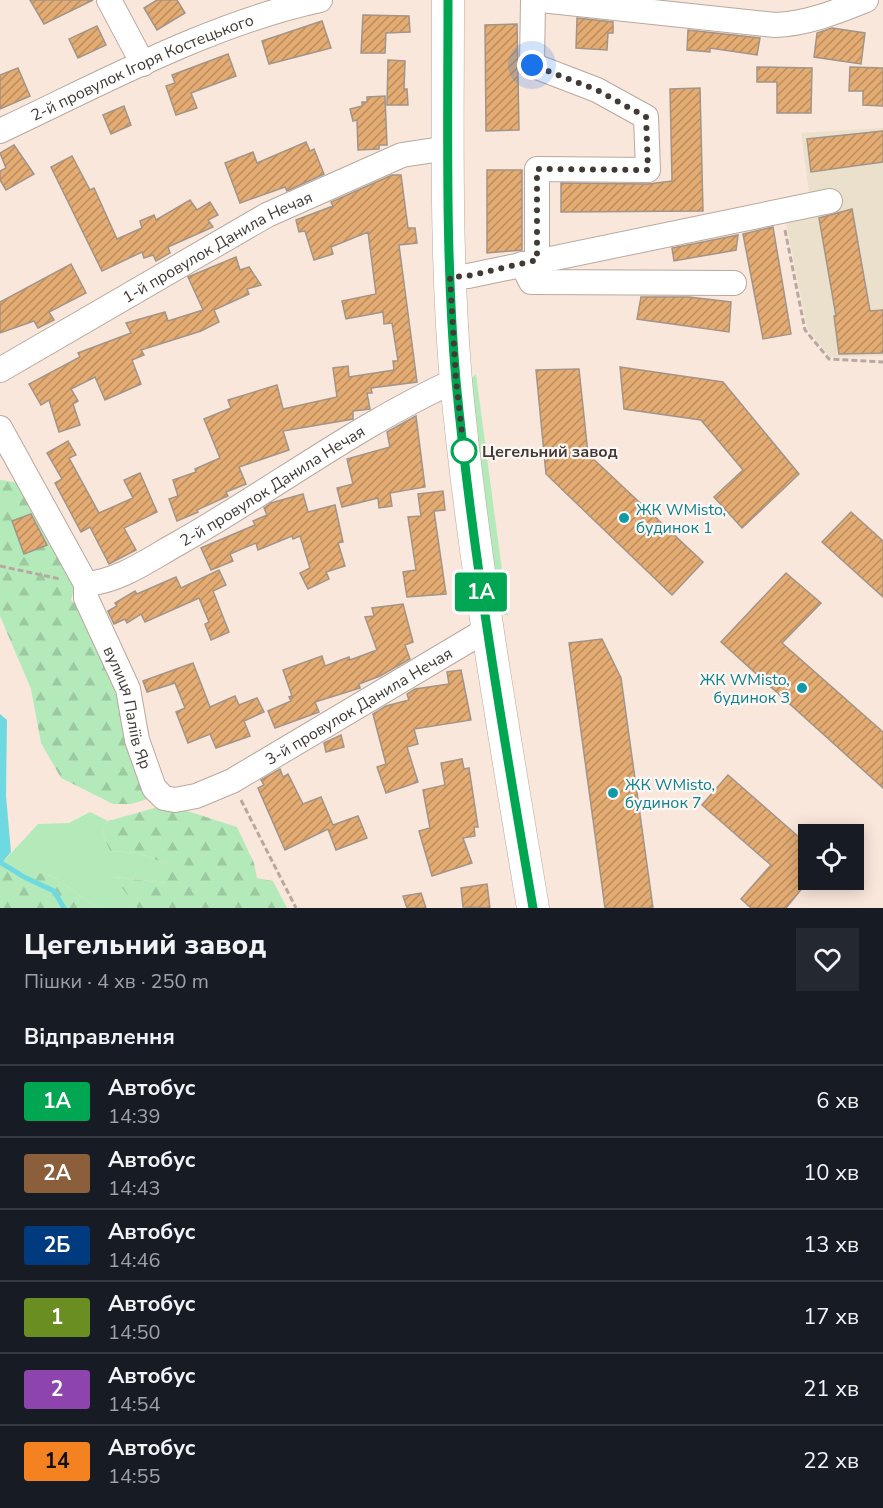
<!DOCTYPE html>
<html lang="uk">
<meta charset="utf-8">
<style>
:root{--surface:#171b24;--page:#242831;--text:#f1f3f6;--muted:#9ea1a6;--line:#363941}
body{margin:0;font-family:"Nunito Sans",sans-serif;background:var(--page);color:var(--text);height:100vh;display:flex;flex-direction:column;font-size:22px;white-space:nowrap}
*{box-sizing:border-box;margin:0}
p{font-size:20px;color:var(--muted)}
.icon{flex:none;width:33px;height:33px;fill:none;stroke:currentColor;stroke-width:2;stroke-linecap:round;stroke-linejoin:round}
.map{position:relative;height:908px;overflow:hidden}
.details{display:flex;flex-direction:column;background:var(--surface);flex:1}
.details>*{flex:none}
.badge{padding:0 12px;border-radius:4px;font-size:21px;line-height:39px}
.buttons{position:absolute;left:798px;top:824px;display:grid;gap:12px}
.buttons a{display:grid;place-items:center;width:66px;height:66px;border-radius:0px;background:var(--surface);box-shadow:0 3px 15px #0003;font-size:30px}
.you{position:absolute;width:30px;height:30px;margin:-15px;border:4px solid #fff;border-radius:50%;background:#1a73e8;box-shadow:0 0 0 9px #1a73e833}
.map>.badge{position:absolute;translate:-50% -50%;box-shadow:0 0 0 3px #fff}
h2{padding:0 24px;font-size:22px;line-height:54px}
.round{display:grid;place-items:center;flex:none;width:63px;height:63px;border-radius:0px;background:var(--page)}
.headline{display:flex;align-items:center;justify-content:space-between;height:102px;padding:0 24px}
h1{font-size:28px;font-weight:800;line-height:45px}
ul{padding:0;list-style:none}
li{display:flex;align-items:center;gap:18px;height:72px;padding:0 24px;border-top:2px solid var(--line)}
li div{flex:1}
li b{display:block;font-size:22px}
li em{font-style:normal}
li .badge{min-width:66px;font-weight:700;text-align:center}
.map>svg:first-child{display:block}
.industrial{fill:#ebe0cc}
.green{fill:#b4eab9}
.forest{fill:url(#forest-firs)}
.water{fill:#6ed9e1}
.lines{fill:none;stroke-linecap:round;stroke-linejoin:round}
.stream{stroke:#6ed9e1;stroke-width:5}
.building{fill:url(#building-hatch);stroke:#a29487;stroke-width:1.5}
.minor-casing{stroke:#b9a89e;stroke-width:26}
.major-casing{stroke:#b9a89e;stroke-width:33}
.path{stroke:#b7a8a0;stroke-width:3;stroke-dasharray:6 3;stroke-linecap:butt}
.minor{stroke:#fff;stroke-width:24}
.major{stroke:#fff;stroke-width:32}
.line-casing{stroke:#fff;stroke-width:14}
.line{stroke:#00a651;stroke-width:9}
.walk{stroke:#413a36;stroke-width:6;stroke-dasharray:0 10.8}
.stop-dot{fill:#fff;stroke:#00a651;stroke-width:3}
.culture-dot{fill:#0f9aa8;stroke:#fef7f3;stroke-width:2}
.labels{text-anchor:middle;stroke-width:4.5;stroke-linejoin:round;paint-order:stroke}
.street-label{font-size:16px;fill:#413a36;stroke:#fef7f3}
.stop-label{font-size:16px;font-weight:bold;fill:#413a36;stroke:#fef7f3;text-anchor:start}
.culture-label{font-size:16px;fill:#0d838f;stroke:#fef7f3;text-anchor:start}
</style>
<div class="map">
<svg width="883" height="908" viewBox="0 0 883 908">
<defs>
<pattern id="forest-firs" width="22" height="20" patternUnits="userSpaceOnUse" patternTransform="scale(1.5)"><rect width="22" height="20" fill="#b4eab9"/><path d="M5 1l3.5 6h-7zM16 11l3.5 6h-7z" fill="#9cc9a0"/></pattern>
<pattern id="building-hatch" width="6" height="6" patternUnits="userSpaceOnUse" patternTransform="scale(1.5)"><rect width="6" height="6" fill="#e4ac73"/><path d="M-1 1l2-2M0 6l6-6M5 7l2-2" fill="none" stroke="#ba8d5f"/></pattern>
</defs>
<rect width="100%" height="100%" fill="#fae7dc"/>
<polygon class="industrial" points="883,128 883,356 830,357 807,328 784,212 811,207 801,133"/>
<g class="green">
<polygon points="476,374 508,616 500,612 468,382"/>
<polygon points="90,812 108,821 102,833 110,851 139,853 166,864 166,883 115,877 137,908 98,908 52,876 0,865 38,824 69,823"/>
</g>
<g class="forest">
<path d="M0,480L22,483L77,578L71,600C124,650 134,730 151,798L131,804H113L61,778L41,743L31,689L0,616Z"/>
<polygon points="158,807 181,809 237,827 254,863 257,878 273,881 287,908 137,908 114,877 166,883 166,864 139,853 110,851 102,833 108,821"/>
<polygon points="0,864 52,876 98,908 0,908"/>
</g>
<polygon class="water" points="0,714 7,720 6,796 11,852 0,865"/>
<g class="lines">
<polyline class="stream" points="0,862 24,877 54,891 64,908"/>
</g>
<g class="building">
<polygon points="30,0 93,0 44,24"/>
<polygon points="157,0 177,0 185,13 157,30 144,8"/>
<polygon points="363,15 409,16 410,32 386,33 385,53 361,53"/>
<polygon points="577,18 613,22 613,33 608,33 607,50 576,48"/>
<polygon points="322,21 331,48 269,64 262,41"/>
<polygon points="517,24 519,130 486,131 485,25"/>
<polygon points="97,26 106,45 78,58 69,39"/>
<polygon points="832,28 865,33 861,64 814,57 817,33"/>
<polygon points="688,30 760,38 757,55 710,48 710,52 687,50"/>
<polygon points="228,54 236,76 191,93 197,108 176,115 166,86 175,83 172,75"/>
<polygon points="388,60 405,61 404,89 407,89 408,105 387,105"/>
<polygon points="757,67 812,68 811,113 777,113 777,82 757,82"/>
<polygon points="850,67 883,68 883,106 863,105 863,91 849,91"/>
<polygon points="18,68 30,96 0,109 0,75"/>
<polygon points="700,88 703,211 561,212 561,183 648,184 672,181 670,89"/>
<polygon points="385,96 387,145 379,145 379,149 358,150 357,120 353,121 350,109 362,106 362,102 367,102 367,97"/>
<polygon points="124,106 131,125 111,134 103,115"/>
<polygon points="883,131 883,162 811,172 807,139"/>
<polygon points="306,142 310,151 314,149 324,174 287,191 285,187 240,203 225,163 253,152 257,163"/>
<polygon points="14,145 34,174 6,190 0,180 0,171 6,168 0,153"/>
<polygon points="72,156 90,190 94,188 117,239 142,228 140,221 154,215 156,220 190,200 197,210 210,202 218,215 208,220 213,227 168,247 170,253 156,261 153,255 144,258 142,252 102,271 51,167"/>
<polygon points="487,170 522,170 522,250 487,253"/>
<polygon points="392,175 401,175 408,228 415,228 417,243 399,245 417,382 371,388 372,393 367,393 370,409 353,411 353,419 283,431 289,450 239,467 246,484 226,492 228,496 197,510 198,512 177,521 169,499 178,496 173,480 196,472 195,469 220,458 204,419 231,408 228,400 277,385 283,409 337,397 333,368 348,366 349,377 394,370 393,361 398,361 392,323 384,324 383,312 346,319 342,301 376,294 368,232 331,247 333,254 314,260 305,231 299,232 296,220 333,206 331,202"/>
<polygon points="852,209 870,311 883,310 883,353 839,354 834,316 836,316 819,218"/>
<polygon points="773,227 791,334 763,339 743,234"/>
<polygon points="738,235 736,250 674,261 672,248"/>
<polygon points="236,257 240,270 249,267 261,285 247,289 249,294 214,310 219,322 201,331 141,350 144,355 132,360 141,384 105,400 95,377 71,389 78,401 73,404 80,425 59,432 49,400 41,405 29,384 80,357 78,353 131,333 126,323 165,312 168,321 203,310 188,277"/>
<polygon points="71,264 86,293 49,312 54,320 38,328 34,321 0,333 0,302"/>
<polygon points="641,297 689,297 731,302 729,332 637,319"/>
<polygon points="620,367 723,382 799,474 742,528 714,497 743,470 701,420 624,409"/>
<polygon points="579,369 588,454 703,562 672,595 546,474 536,370"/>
<polygon points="416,416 425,487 390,493 392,506 379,508 378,498 342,507 337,488 353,484 347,459 390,447 387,432"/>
<polygon points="68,441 76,455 69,458 99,513 133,498 124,480 140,473 157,512 124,528 136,550 109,564 90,527 81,532 55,483 62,479 47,453"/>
<polygon points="443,491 445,510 434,511 446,594 407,597 403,572 416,570 408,517 421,516 418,494"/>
<polygon points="303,494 308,512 335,505 343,542 338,543 345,566 326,572 329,579 308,589 300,573 310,568 300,536 293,539 292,536 258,550 256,543 230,554 233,561 211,570 201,548 255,525 253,521 267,515 264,508 271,503"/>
<polygon points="851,512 883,541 883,597 822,542"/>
<polygon points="31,514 47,545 24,554 12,521"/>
<polygon points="219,570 226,585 213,591 229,632 211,640 205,624 209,622 199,598 145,622 141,614 127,623 125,619 114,624 108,611 117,606 115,603 135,591 137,594 176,577 181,588"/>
<polygon points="786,573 821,603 782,643 883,732 883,788 721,642"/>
<polygon points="403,604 413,642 405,645 410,659 380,676 359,684 360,688 315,702 319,712 275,728 268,711 291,701 289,697 292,696 283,670 322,656 325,666 349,657 350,660 377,650 365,617 374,616 372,608"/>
<polygon points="602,639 621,678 653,908 605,908 569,643"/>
<polygon points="193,663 210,707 235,696 239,705 257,698 264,712 244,721 250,736 216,748 210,734 188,743 176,712 185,708 175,683 147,692 143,681"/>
<polygon points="461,670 471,720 414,729 418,744 407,747 418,782 386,793 377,767 386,764 373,714 386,706 409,700 407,694 415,689 449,684 447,672"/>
<polygon points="341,735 344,747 326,752 324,743"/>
<polygon points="462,759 464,769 469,768 478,827 474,827 475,836 463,838 472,863 432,876 419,831 430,828 423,790 445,785 441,763"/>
<polygon points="280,769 283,777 288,774 303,804 321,797 333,825 358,816 367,838 336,850 328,829 285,850 258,788 264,785 261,780"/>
<polygon points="728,775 808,845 808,881 786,908 751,908 741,899 771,865 702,805"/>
<polygon points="487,884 490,908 463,907 461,888"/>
<polygon points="421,893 426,908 407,908 403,896"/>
</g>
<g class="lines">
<defs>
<g id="minor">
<polyline points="109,0 143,64"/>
<polyline points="533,0 532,65 597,90 646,117 648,170 537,169 537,260"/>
<path d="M541,0L775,25C807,24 836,12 866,0"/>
<path id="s1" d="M0,131C100,84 212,23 320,0"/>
<polyline points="522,264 531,282 734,283"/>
<polyline points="450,277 468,276 830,201"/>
<path id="s2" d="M0,370L267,215L402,155L448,148"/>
<path id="s3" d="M0,428L86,584V598L128,689L137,740L154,788L164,798L175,800L196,796L232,781L486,630"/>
<path id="s4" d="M86,584C120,581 148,560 177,544C271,491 357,425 456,380"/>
</g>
<path id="major" d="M448,0C448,127 445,255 456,381C473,558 504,733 533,908"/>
</defs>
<use href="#minor" class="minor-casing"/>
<use href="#major" class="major-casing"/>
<g class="path">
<polyline points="785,230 805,330 829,359 883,362"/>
<polyline points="0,566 60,579"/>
<polyline points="241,800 296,908"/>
</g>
<use href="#minor" class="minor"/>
<use href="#major" class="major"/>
</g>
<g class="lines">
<defs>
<path id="line" d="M448,0C448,127 445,255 456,381C473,558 503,733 533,908"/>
</defs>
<use href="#line" class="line-casing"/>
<use href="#line" class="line"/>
<polyline class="walk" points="464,451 456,380 450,277 468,276 537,260 537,169 648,170 646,117 597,90 532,65"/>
</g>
<circle class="stop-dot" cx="464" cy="451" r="12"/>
<g class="culture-dot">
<circle cx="624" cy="518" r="6"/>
<circle cx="802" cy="688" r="6"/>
<circle cx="613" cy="793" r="6"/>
</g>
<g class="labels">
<g class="street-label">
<text dy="6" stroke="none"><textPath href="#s1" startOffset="156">2-й провулок Ігоря Костецького</textPath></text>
<text dy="6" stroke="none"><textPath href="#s2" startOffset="250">1-й провулок Данила Нечая</textPath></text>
<text dy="6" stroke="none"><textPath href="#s4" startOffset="212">2-й провулок Данила Нечая</textPath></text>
<text dy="6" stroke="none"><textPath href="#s3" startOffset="628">3-й провулок Данила Нечая</textPath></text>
<text dy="6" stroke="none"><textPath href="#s3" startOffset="310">вулиця Паліїв Яр</textPath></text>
</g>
<g class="stop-label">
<text x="482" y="457">Цегельний завод</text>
</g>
<g class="culture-label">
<text x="636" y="515">ЖК WMisto,<tspan x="636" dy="18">будинок 1</tspan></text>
<text x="790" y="685" text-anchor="end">ЖК WMisto,<tspan x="790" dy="18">будинок 3</tspan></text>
<text x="625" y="790">ЖК WMisto,<tspan x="625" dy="18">будинок 7</tspan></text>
</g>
</g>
</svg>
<div class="buttons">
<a><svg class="icon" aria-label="locate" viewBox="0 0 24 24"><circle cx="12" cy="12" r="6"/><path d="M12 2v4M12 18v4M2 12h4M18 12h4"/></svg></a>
</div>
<div class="you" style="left:532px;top:65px"></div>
<b class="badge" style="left:481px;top:592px;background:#00a651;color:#fff">1А</b>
</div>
<section class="details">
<div class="headline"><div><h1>Цегельний завод</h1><p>Пішки · 4 хв · 250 m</p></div><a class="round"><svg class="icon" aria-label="heart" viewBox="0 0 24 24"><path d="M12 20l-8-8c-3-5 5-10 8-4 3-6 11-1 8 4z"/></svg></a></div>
<h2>Відправлення</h2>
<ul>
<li><span class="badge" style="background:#00a651;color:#fff">1А</span><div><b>Автобус</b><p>14:39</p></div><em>6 хв</em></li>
<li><span class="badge" style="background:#8b5e3c;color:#fff">2А</span><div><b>Автобус</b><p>14:43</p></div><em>10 хв</em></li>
<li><span class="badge" style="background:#003b80;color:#fff">2Б</span><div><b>Автобус</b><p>14:46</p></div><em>13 хв</em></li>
<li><span class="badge" style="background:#6b8e23;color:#fff">1</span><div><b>Автобус</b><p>14:50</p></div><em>17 хв</em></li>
<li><span class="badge" style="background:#8e44ad;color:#fff">2</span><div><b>Автобус</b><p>14:54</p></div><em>21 хв</em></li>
<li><span class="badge" style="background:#f58220;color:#111">14</span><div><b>Автобус</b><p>14:55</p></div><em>22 хв</em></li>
</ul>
</section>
